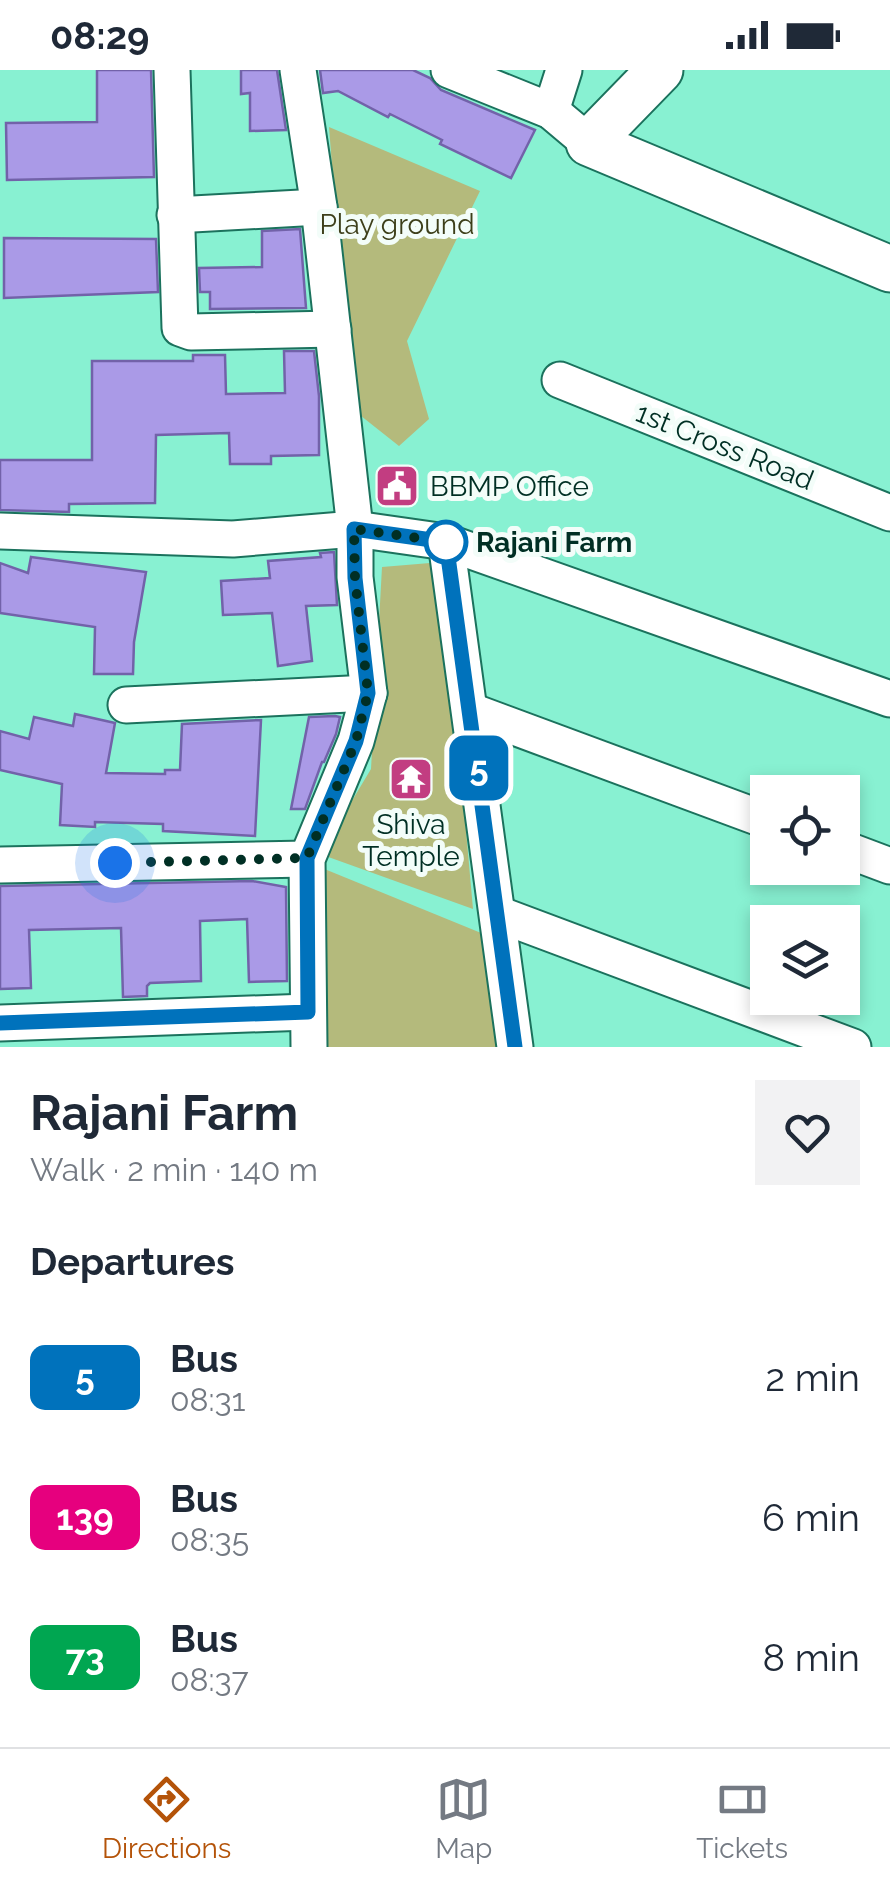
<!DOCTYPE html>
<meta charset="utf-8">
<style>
:root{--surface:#fff;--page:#f2f2f3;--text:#1f2937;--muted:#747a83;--line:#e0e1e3;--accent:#b45309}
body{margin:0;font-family:Raleway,sans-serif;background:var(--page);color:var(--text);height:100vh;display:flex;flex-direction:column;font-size:38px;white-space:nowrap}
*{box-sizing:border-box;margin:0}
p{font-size:32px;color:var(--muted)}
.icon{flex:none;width:55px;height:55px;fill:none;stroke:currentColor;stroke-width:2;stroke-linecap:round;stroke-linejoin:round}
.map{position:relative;height:977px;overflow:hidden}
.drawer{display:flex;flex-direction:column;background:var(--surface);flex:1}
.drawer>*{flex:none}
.badge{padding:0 20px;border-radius:15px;font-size:35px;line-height:65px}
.fabs{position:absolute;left:750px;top:705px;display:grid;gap:20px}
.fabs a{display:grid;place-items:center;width:110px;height:110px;border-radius:0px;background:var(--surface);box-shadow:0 5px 15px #0003;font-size:50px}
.you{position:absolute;width:50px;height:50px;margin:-25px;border:8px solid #fff;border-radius:50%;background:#1a73e8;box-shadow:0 0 0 15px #1a73e833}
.map>.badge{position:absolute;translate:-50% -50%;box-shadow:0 0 0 5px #fff}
h2{padding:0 30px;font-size:38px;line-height:90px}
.round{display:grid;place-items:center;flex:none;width:105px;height:105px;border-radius:0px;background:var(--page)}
.summary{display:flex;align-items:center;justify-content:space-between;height:170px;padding:0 30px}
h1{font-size:48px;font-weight:700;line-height:75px}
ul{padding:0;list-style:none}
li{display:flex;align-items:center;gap:30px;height:140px;padding:0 30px}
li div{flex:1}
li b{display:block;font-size:38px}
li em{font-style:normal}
li .badge{min-width:110px;font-weight:700;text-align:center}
.status{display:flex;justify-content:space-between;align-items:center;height:70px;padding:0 50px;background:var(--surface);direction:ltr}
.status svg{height:28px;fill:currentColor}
.tab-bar{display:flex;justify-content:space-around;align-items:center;height:140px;border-top:2px solid var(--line);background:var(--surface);font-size:28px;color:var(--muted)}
.tab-bar a{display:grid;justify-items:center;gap:5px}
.tab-bar .current{color:var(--accent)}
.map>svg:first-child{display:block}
.green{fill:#b4ba7c}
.building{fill:#aa9ae7;stroke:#7262a9;stroke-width:2.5}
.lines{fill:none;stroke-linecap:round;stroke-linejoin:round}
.minor-casing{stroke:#1b725d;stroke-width:39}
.tertiary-casing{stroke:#1b725d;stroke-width:49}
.minor{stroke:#fff;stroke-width:35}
.tertiary{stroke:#fff;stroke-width:45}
.line-casing{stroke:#fff;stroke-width:22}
.line{stroke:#0072bc;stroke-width:15}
.walk{stroke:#002f24;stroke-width:10;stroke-dasharray:0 18}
.stop-dot{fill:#fff;stroke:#0072bc;stroke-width:5}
.labels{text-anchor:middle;stroke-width:10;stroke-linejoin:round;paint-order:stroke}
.park-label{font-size:28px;fill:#3d3f1a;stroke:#f3fdf9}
.street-label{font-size:28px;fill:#002f24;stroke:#f3fdf9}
.poi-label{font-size:28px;fill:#002f24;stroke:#f3fdf9;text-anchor:start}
.stop-label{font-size:28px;font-weight:bold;fill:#002f24;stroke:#f3fdf9;text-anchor:start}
</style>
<div class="status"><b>08:29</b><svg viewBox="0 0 49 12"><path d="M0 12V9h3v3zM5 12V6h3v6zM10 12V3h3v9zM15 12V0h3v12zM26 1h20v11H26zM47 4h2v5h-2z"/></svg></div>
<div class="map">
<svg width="890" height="977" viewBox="0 0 890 977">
<rect width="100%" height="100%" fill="#88f1d2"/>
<g class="green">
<polygon points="329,57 480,121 407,271 429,349 399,376 351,338"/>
<polygon points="442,492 473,839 320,784 371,699 382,497"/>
<polygon points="322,798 486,865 501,977 324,977"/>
</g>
<g class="building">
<polygon points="97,0 151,0 154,107 7,110 6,53 97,52"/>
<polygon points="241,0 277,0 286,60 250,61 250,23 241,24"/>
<polygon points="320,0 413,0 430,8 441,20 535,60 511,108 440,74 442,70 390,44 388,47 338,21 323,23"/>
<polygon points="300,159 306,238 210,239 210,222 200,222 199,198 262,197 262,161"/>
<polygon points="4,168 156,169 158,222 4,228"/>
<polygon points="284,281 314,281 319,326 319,385 271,386 271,394 230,394 229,363 156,365 155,433 69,434 69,442 0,440 0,390 92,390 92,291 193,291 193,285 225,285 226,324 285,323"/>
<polygon points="334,482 337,535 306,536 312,591 278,596 272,543 223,545 221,511 270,508 268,491 321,487 320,483"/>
<polygon points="31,487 146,502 134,572 133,604 94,604 95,557 0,543 0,493 28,503"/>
<polygon points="75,644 115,653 106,703 165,704 165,700 180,700 182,654 261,650 255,766 163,761 163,754 95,752 95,757 60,755 62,714 0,700 0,661 29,669 34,647 73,656"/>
<polygon points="335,646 340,647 336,664 324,692 322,692 305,739 291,739 309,647"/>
<polygon points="252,811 286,817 287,911 249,912 247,849 200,851 201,911 150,913 147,916 147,926 123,927 121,858 29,860 31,918 0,919 0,816"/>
</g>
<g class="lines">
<defs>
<g id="minor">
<polyline points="172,0 180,258 191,262 333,259"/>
<polyline points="298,0 319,137 355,459 355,507 369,623 356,671 307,789 309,977"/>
<polyline points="449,0 551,41 589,73"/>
<polyline points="551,41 564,0"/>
<polyline points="175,145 319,137"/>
<polyline points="560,310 890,443"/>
<polyline points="0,461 233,469 355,459 446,472 890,629"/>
<polyline points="446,472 515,977"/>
<polyline points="126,635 369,623"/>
<polyline points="471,641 768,751"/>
<polyline points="842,778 890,796"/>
<polyline points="0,795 307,789"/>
<polyline points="498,844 853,977"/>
<polyline points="0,953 308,942"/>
</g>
<polyline id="tertiary" points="660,0 589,73 890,199"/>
</defs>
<use href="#minor" class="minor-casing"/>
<use href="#tertiary" class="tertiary-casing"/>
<use href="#minor" class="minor"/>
<use href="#tertiary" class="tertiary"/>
</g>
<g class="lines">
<defs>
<polyline id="line" points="0,953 308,942 307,788 356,671 368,623 355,508 354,459 446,472 515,977"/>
</defs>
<use href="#line" class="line-casing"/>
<use href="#line" class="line"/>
<polyline class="walk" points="115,793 307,788 356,671 368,623 355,508 354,459 446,472"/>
</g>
<defs>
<symbol id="civic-square" viewBox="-11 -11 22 22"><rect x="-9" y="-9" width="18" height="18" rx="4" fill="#c23d81" stroke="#f3fdf9"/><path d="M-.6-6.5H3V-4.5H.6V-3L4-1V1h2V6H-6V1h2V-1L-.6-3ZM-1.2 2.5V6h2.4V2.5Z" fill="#fff"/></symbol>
<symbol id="temple-square" viewBox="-11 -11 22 22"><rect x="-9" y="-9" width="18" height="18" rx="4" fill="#c23d81" stroke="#f3fdf9"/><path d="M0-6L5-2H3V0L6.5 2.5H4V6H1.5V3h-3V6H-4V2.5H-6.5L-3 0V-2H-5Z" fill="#fff"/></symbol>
</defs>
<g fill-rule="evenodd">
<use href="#civic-square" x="372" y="391" width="50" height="50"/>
<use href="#temple-square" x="386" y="684" width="50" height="50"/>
</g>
<circle class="stop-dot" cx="446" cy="472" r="20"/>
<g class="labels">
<g class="park-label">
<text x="397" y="164">Play ground</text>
</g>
<g class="street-label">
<text transform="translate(725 376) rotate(22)" y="10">1st Cross Road</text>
</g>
<g class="poi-label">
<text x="430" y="426">BBMP Office</text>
<text x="411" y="764" text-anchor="middle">Shiva<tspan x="411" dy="32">Temple</tspan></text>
</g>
<g class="stop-label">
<text x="476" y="482">Rajani Farm</text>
</g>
</g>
</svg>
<div class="fabs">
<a><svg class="icon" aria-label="locate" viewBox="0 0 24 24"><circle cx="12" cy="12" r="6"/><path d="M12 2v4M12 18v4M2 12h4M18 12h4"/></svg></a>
<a><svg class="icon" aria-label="layers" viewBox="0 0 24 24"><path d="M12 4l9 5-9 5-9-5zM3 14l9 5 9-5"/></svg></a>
</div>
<div class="you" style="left:115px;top:793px"></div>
<b class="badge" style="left:479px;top:698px;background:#0072bc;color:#fff">5</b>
</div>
<section class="drawer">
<div class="summary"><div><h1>Rajani Farm</h1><p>Walk · 2 min · 140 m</p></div><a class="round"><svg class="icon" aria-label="heart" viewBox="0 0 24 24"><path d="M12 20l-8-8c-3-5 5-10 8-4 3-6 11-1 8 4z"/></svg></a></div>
<h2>Departures</h2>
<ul>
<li><span class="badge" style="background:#0072bc;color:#fff">5</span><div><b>Bus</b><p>08:31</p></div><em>2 min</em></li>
<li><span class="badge" style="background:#e6007e;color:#fff">139</span><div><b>Bus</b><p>08:35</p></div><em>6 min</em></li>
<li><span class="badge" style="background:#00a651;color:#fff">73</span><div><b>Bus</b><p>08:37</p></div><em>8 min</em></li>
</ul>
</section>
<nav class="tab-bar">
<a class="current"><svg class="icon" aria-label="directions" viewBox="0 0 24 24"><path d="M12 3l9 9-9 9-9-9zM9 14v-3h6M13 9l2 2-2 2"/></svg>Directions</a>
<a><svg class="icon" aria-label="map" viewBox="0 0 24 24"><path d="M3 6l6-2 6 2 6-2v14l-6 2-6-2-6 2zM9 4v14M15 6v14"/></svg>Map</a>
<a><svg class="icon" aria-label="tickets" viewBox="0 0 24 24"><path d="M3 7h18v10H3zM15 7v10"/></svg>Tickets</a>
</nav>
